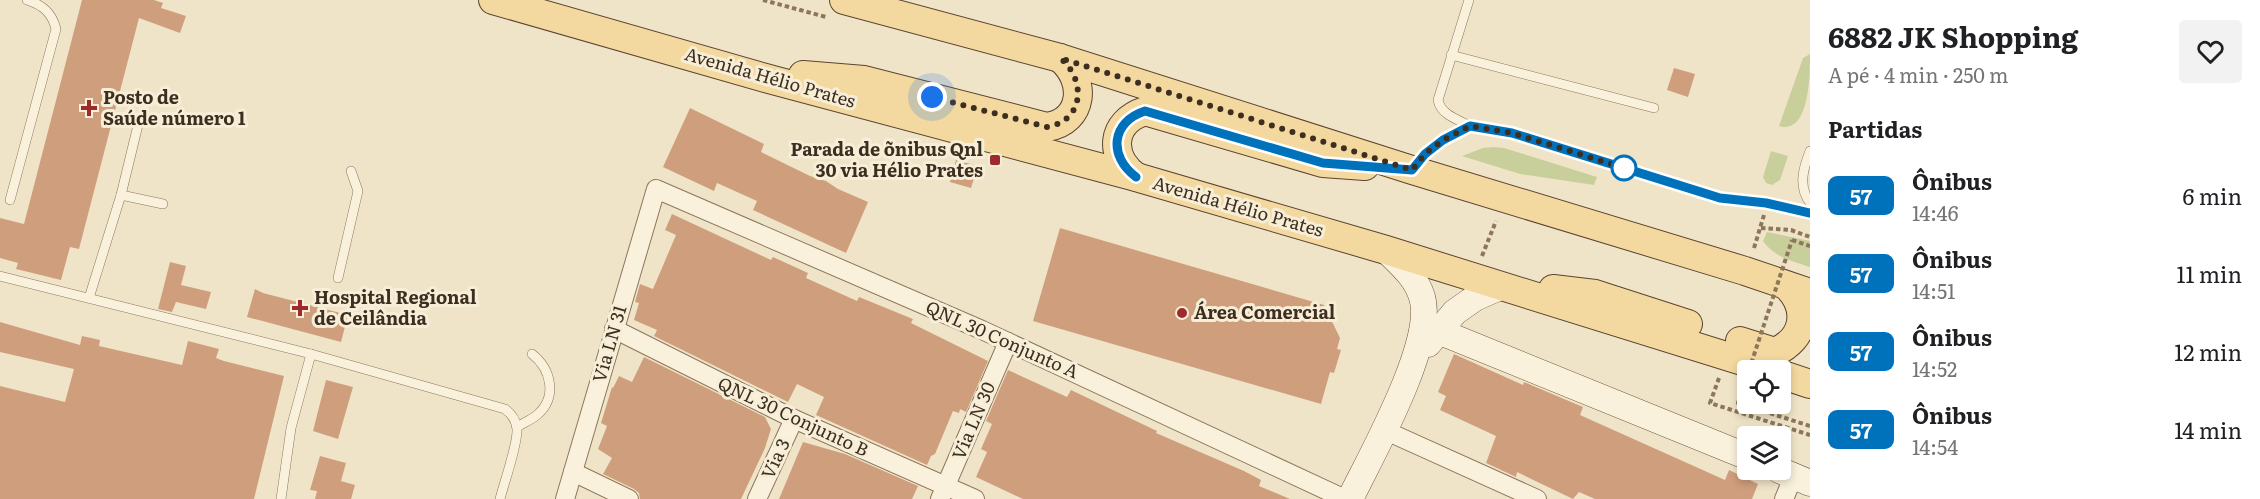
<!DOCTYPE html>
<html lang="pt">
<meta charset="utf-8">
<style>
:root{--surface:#fff;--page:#f2f2f2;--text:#202124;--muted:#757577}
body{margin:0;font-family:Literata,serif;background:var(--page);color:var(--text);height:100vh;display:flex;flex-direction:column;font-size:22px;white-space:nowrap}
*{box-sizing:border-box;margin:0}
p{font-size:20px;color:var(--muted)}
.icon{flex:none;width:33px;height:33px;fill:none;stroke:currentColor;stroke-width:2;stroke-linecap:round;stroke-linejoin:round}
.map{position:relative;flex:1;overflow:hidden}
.side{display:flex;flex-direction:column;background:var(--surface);width:450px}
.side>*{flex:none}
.badge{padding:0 12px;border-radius:9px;font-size:21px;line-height:39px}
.fabs{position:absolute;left:1737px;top:360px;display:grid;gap:12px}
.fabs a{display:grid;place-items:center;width:54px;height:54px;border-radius:6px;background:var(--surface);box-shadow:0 3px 9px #0003;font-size:30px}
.you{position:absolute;width:30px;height:30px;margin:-15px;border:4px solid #fff;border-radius:50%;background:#1a73e8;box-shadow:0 0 0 9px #1a73e833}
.map>.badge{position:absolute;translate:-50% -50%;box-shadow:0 0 0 3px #fff}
h2{padding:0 18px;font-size:22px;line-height:54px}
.round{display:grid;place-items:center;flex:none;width:63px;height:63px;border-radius:6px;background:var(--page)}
.summary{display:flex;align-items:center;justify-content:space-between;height:102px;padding:0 18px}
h1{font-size:28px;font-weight:700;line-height:45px}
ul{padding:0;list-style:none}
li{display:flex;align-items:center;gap:18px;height:78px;padding:0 18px}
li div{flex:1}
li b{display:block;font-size:22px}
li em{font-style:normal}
li .badge{min-width:66px;font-weight:700;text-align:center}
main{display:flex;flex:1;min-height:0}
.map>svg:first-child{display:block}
.green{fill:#c9cf9b}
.building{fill:#cf9f7d}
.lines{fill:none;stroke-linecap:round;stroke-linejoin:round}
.lane-casing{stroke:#8d765c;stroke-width:10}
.street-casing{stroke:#8d765c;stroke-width:20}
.secondary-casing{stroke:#6f573f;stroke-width:27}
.primary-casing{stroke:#5b4430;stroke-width:30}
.path{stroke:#8d765c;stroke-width:4;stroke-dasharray:4.5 3;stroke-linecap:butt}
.lane{stroke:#faf1dc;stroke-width:9}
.street{stroke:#faf1dc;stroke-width:18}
.secondary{stroke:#faf1dc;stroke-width:26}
.primary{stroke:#f3d9a0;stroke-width:28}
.path-bridge{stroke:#8d765c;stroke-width:4;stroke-dasharray:4.5 3;stroke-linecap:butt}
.line-casing{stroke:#fff;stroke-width:14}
.line{stroke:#0072bc;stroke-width:9}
.walk{stroke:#3d2e20;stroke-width:6;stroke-dasharray:0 10.8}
.poi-dot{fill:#9e2a2b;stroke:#f7eed8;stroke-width:2}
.stop-dot{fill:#fff;stroke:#0072bc;stroke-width:3}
.labels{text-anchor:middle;stroke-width:6;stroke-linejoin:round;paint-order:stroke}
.street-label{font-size:18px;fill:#3d2e20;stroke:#f7eed8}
.poi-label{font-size:18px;font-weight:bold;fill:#3d2e20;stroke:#f7eed8;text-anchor:start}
</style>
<main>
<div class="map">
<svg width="1810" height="499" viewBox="0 0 1810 499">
<rect width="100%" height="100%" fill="#f0e4c8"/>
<g class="green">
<path d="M1810,54C1810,73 1810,135 1779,126L1803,58Z"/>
<polygon points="1493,147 1504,148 1597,177 1594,185 1520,174 1462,156 1483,148"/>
<polygon points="1771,151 1788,156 1780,180 1772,185 1766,183 1763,177"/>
<path d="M1767,232L1810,241V267C1792,261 1774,257 1763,241Z"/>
</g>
<g class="building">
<polygon points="82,0 154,0 163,3 161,8 186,16 180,33 139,18 79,249 70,247 61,280 16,269 18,263 0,258 0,218 24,224"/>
<polygon points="1674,68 1695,74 1688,97 1667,90"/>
<polygon points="690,108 764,144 761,152 810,176 826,181 838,189 868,202 846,253 753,210 757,201 717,183 714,191 663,167"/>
<polygon points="956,160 978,166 971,188 950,182"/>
<polygon points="672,214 771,260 773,257 808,273 806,278 857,301 859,297 913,319 911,323 988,361 966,412 960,409 959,413 953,411 935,454 931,456 927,465 816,415 824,397 797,384 788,402 654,336 657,330 634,320 639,303 635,302 640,284 653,289 676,235 665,230"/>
<polygon points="1060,228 1324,305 1340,338 1337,349 1341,350 1334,373 1330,372 1321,404 1033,321"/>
<polygon points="170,262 186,266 181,285 211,292 206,309 176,302 172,312 158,309"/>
<polygon points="255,289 263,293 348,315 341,342 247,317"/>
<polygon points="0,322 80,345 82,336 100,340 99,346 182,365 188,341 219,349 216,358 224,361 284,376 254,499 0,499 0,386 65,402 74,369 0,352"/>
<polygon points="1454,354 1523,385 1524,382 1583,407 1580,415 1725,480 1729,470 1758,484 1752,499 1595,499 1579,492 1573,499 1517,472 1516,477 1486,463 1496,436 1440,410 1446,396 1438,392"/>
<polygon points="644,357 765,417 771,429 765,448 741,499 640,499 639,493 634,489 603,474 612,458 598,449 607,426 601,423 612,387 613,388 619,376 632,382"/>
<polygon points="1008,370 1067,397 1071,390 1157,431 1156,433 1244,471 1261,480 1259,486 1290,499 1023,499 1010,493 976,477 987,452 981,449 992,424 986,421"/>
<polygon points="326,380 353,387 338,439 313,431"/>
<polygon points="803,442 845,454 918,486 912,499 779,499"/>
<polygon points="320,456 346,463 341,481 355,485 351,499 315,499 317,491 310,490"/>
</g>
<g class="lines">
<defs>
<g id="lane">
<path d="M1469,0L1438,100C1441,115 1457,119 1470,126"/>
<polyline points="1451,55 1654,108"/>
<path d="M1810,151C1803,169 1798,186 1810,203"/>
<polyline points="1416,166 1425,154 1443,140 1470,126 1512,133 1720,198 1766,203 1810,213"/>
<polyline points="121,195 163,204"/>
<path d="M10,200L56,29C52,13 43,5 27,0"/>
<polyline points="0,276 311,354"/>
<polyline points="338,278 358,191 351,171"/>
<polyline points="89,298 121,195 139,121"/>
<path d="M517,427C523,423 531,420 537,415C558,397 551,369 532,354"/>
<path d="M281,499L291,428L311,354L505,409C512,414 516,420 517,429C518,444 504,483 500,499"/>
</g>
<g id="street">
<polyline points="614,329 794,419 975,499"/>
<polyline points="1384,430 1537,499"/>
<polyline points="573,472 629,499"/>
<polyline points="565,499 656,189 982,330 1345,499"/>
<polyline points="757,499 794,419"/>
<polyline points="940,499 1008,342"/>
<polyline points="1784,499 1794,475"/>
</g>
<g id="secondary">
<polyline points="1438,331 1748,457"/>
<polyline points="1428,344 1455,312 1475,298 1502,286"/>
<polyline points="1779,470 1810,483"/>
<path d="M1350,499C1371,456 1436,341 1422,297C1416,277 1400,264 1386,250"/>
</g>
<g id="primary">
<polyline points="493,0 769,79 1136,177 1386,250 1771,370"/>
<polyline points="844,0 1060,58 1412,170 1745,271 1810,293"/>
<path d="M803,75L864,80L1047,127C1084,121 1087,80 1060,58"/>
<path d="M1136,177C1108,156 1111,122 1145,111L1323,163L1365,166"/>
<polyline points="1553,289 1595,294 1688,324"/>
<path d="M1740,341L1775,352C1805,339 1810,309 1787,286"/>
<polyline points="1780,374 1810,384"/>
</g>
</defs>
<use href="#lane" class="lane-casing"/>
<use href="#street" class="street-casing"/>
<use href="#secondary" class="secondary-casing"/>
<use href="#primary" class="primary-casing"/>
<g class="path">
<polyline points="763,0 826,17"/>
<polyline points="1761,228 1791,230 1810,237"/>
<polyline points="1792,240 1810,246"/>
<polyline points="1754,248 1764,215"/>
<polyline points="1482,256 1496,221"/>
<polyline points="1719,378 1710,403 1810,435"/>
<polyline points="1744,385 1738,403 1810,426"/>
</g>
<use href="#lane" class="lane"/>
<use href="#street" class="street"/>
<use href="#secondary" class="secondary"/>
<use href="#primary" class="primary"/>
<polyline class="path-bridge" points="1749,370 1792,240"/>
</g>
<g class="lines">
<defs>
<path id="line" d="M1136,177C1108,156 1111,122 1145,111L1323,163L1412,170L1425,154L1443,140L1470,126L1512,133L1720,198L1766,203L1810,213"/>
</defs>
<use href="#line" class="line-casing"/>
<use href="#line" class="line"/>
<path class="walk" d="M932,97L1047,127C1084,121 1087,80 1060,58L1412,170L1425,154L1443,140L1470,126L1512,133L1624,168"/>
</g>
<g class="poi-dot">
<path d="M86 99h6v6h6v6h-6v6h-6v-6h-6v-6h6z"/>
<rect x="989" y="154" width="12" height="12" rx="3"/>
<path d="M297 299h6v6h6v6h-6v6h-6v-6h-6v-6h6z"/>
<circle cx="1182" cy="313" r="6"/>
</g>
<circle class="stop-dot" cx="1624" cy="168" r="12"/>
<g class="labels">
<g class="street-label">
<text transform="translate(770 78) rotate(16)" y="6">Avenida Hélio Prates</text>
<text transform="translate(1238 207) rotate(16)" y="6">Avenida Hélio Prates</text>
<text transform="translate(1002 340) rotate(24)" y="6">QNL 30 Conjunto A</text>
<text transform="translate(610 344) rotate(-74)" y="6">Via LN 31</text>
<text transform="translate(793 417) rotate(25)" y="6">QNL 30 Conjunto B</text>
<text transform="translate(974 421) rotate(-67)" y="6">Via LN 30</text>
<text transform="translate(776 459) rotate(-65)" y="6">Via 3</text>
</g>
<g class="poi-label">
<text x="103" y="104">Posto de<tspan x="103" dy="21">Saúde número 1</tspan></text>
<text x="983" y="156" text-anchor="end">Parada de õnibus Qnl<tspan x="983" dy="21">30 via Hélio Prates</tspan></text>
<text x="314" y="304">Hospital Regional<tspan x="314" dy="21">de Ceilândia</tspan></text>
<text x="1194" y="319">Área Comercial</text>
</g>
</g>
</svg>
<div class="fabs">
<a><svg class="icon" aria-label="locate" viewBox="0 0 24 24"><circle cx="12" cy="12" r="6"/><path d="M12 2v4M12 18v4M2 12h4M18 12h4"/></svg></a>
<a><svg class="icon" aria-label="layers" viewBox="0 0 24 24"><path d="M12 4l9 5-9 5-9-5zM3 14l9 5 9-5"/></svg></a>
</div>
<div class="you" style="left:932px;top:97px"></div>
</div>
<section class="side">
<div class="summary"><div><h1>6882 JK Shopping</h1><p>A pé · 4 min · 250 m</p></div><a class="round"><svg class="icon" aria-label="heart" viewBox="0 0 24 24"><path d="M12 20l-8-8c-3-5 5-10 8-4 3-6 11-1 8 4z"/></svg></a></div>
<h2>Partidas</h2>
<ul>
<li><span class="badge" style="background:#0072bc;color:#fff">57</span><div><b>Ônibus</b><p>14:46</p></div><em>6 min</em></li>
<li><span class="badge" style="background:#0072bc;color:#fff">57</span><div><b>Ônibus</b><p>14:51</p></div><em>11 min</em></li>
<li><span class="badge" style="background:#0072bc;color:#fff">57</span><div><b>Ônibus</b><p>14:52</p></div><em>12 min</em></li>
<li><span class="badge" style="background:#0072bc;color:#fff">57</span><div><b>Ônibus</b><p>14:54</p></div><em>14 min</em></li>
</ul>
</section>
</main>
